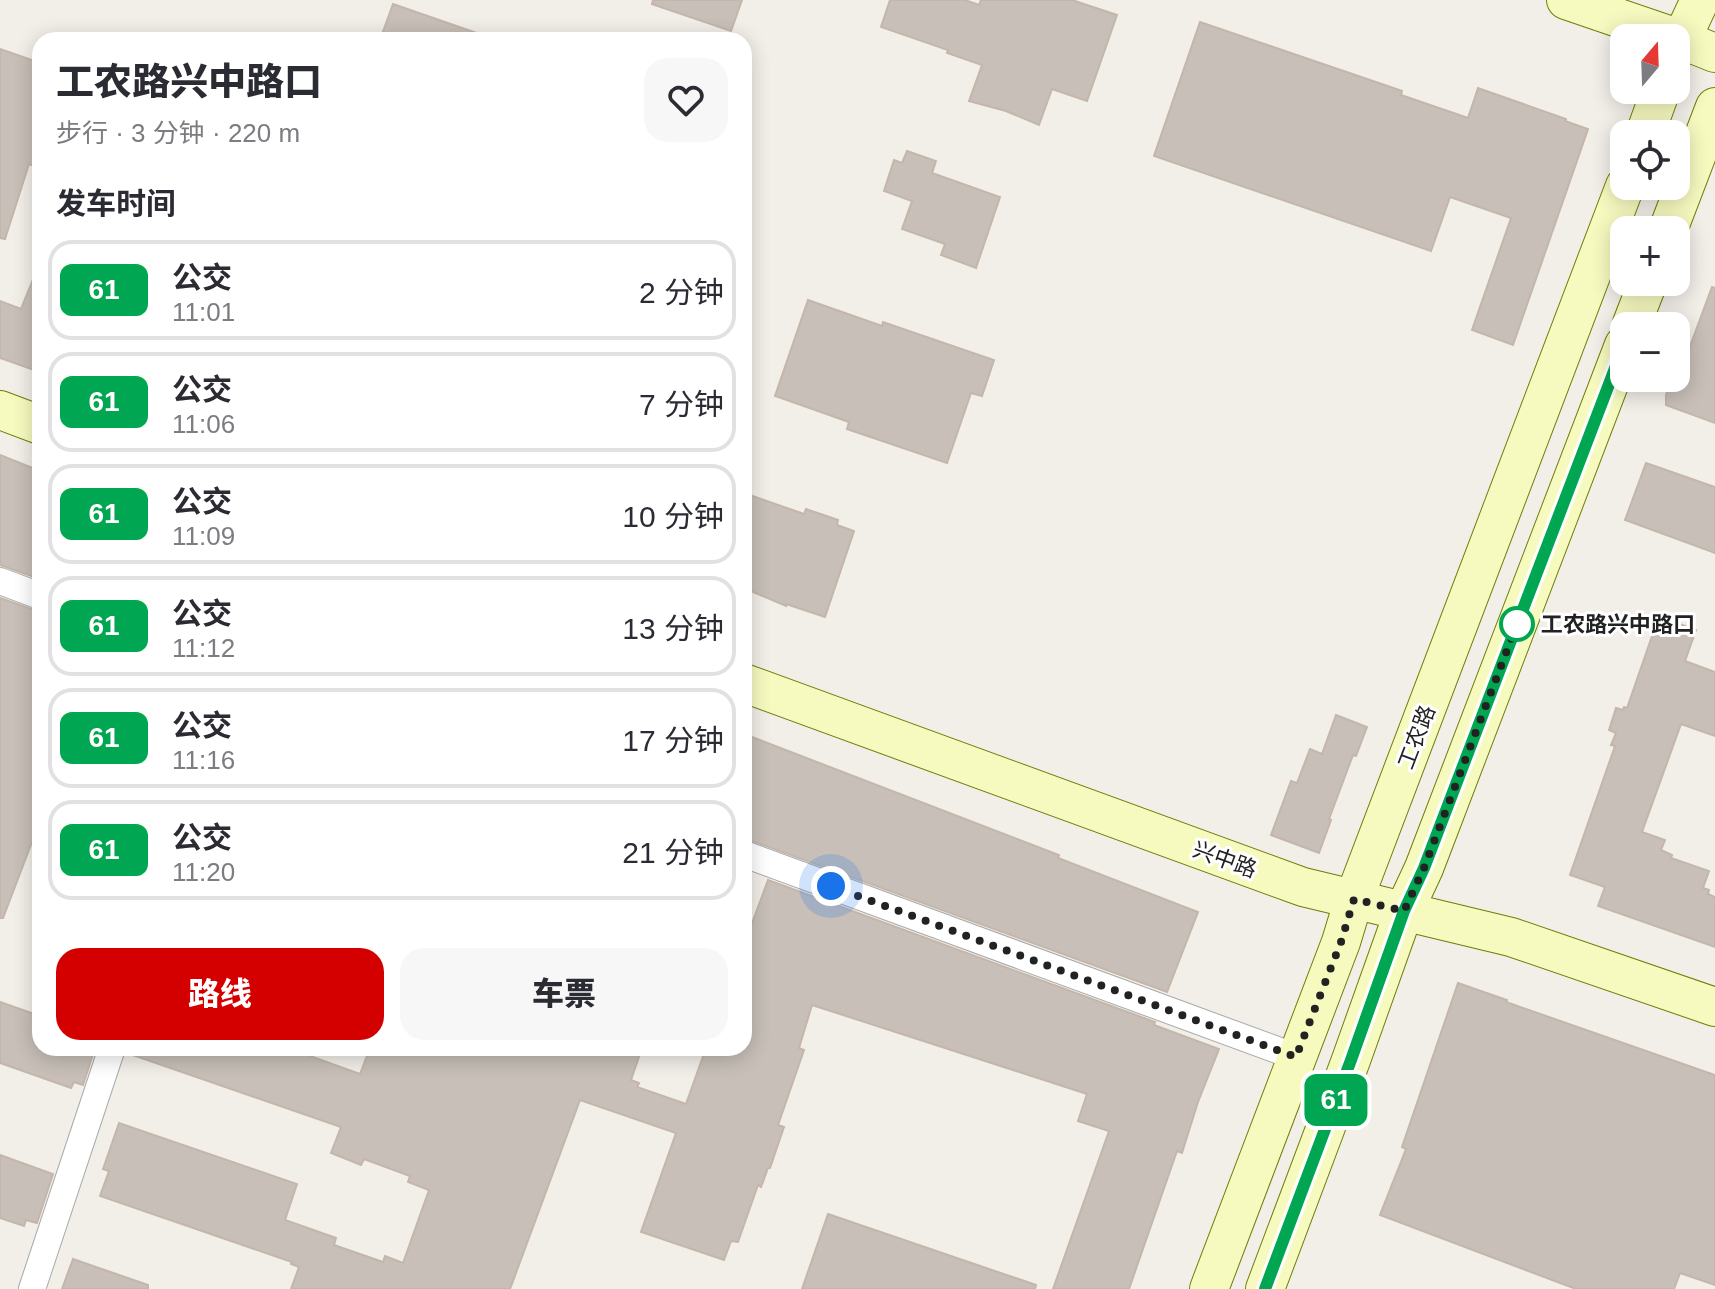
<!DOCTYPE html>
<html lang="zh">
<meta charset="utf-8">
<style>
:root{--surface:#fff;--page:#f7f7f7;--text:#2b2b33;--muted:#7c7c81;--line:#e1e1e2;--accent:#d40000}
body{margin:0;font-family:Arial,"Noto Sans SC",sans-serif;background:var(--page);color:var(--text);height:100vh;display:flex;flex-direction:column;font-size:30px;white-space:nowrap}
*{box-sizing:border-box;margin:0}
p{font-size:26px;color:var(--muted)}
.icon{flex:none;width:44px;height:44px;fill:none;stroke:currentColor;stroke-width:2;stroke-linecap:round;stroke-linejoin:round}
.map{position:relative;flex:1;overflow:hidden}
.details{position:absolute;left:32px;top:32px;width:720px;height:1024px;display:flex;flex-direction:column;background:var(--surface);border-radius:24px;box-shadow:0 4px 20px #0003}
.details>*{flex:none}
.badge{padding:0 16px;border-radius:12px;font-size:28px;line-height:52px}
.needle{width:52px;rotate:19deg}
.buttons{position:absolute;left:1610px;top:24px;display:grid;gap:16px}
.buttons a{display:grid;place-items:center;width:80px;height:80px;border-radius:16px;background:var(--surface);box-shadow:0 4px 20px #0003;font-size:40px}
.you{position:absolute;width:40px;height:40px;margin:-20px;border:6px solid #fff;border-radius:50%;background:#1a73e8;box-shadow:0 0 0 12px #1a73e833}
.map>.badge{position:absolute;translate:-50% -50%;box-shadow:0 0 0 4px #fff}
h2{padding:0 24px;font-size:30px;line-height:72px}
.round{display:grid;place-items:center;flex:none;width:84px;height:84px;border-radius:24px;background:var(--page)}
.head{display:flex;align-items:center;justify-content:space-between;height:136px;padding:0 24px}
h1{font-size:38px;font-weight:800;line-height:60px}
.button{display:flex;gap:16px;margin-top:auto;padding:16px 24px}
.button a{flex:1;height:92px;border-radius:24px;background:var(--accent);color:#fff;font-size:32px;font-weight:800;line-height:92px;text-align:center}
.button a+a{background:var(--page);color:var(--text)}
ul{padding:0;list-style:none}
li{display:flex;align-items:center;gap:24px;height:100px;margin:0 16px 12px;padding:0 8px;border:4px solid var(--line);border-radius:24px}
li div{flex:1}
li b{display:block;font-size:30px}
li em{font-style:normal}
li .badge{min-width:88px;font-weight:700;text-align:center}
.map>svg:first-child{display:block}
.building{fill:#c7bfb8;stroke:#c4b6ab;stroke-width:2}
.lines{fill:none;stroke-linecap:round;stroke-linejoin:round}
.street-casing{stroke:#a9a9a9;stroke-width:28}
.secondary-casing{stroke:#707d05;stroke-width:40}
.street{stroke:#fff;stroke-width:26}
.secondary{stroke:#f7fabf;stroke-width:38}
.line-casing{stroke:#fff;stroke-width:18}
.line{stroke:#00a651;stroke-width:12}
.walk{stroke:#222;stroke-width:8;stroke-dasharray:0 14.4}
.stop-dot{fill:#fff;stroke:#00a651;stroke-width:4}
.labels{text-anchor:middle;stroke-width:6;stroke-linejoin:round;paint-order:stroke}
.stop-label{font-size:22px;font-weight:bold;fill:#222;stroke:#fff;text-anchor:start}
.street-label{font-size:22px;fill:#222;stroke:#fff}
</style>
<div class="map">
<svg width="1715" height="1289" viewBox="0 0 1715 1289">
<rect width="100%" height="100%" fill="#f2efe9"/>
<g class="building">
<polygon points="653,0 742,0 731,31 652,4"/>
<polygon points="890,0 965,0 979,5 981,0 1072,0 1117,15 1087,101 1052,89 1039,125 1006,111 969,101 982,65 947,53 948,50 881,27"/>
<polygon points="393,4 485,36 484,40 380,40"/>
<polygon points="1200,22 1402,91 1401,95 1468,118 1478,88 1566,119 1565,121 1588,129 1513,345 1472,330 1511,218 1450,197 1431,251 1154,156"/>
<polygon points="0,49 40,63 40,168 29,164 5,239 0,238"/>
<polygon points="907,151 936,161 932,173 1000,197 976,268 941,255 945,244 902,229 912,201 884,191 894,160 902,163"/>
<polygon points="39,265 40,353 34,370 0,358 0,301 21,309"/>
<polygon points="1712,287 1715,288 1715,423 1666,405 1666,395 1672,378 1676,378 1676,369 1685,348 1689,349"/>
<polygon points="808,300 882,326 883,322 994,360 982,396 971,393 947,463 847,429 849,422 775,396"/>
<polygon points="0,455 40,471 40,579 0,565"/>
<polygon points="1646,463 1715,487 1715,553 1625,520"/>
<polygon points="744,493 804,514 806,509 838,520 837,525 854,531 825,617 786,604 786,606 744,588"/>
<polygon points="0,598 40,612 40,821 3,918 0,918"/>
<polygon points="1659,616 1696,630 1685,661 1715,672 1715,736 1681,724 1642,832 1665,840 1661,850 1672,855 1671,858 1709,871 1703,888 1709,890 1708,894 1715,897 1715,947 1598,906 1605,887 1570,875 1615,746 1611,745 1616,733 1609,730 1616,708 1623,710 1624,707 1627,708"/>
<polygon points="1336,715 1367,727 1356,756 1353,755 1329,819 1331,820 1319,853 1271,835 1291,781 1297,783 1310,749 1322,754"/>
<polygon points="744,734 1059,855 1058,858 1198,912 1167,992 744,838"/>
<polygon points="768,880 1155,1022 1154,1025 1219,1049 1198,1102 1182,1153 1177,1151 1129,1289 1053,1289 1109,1131 1078,1121 1087,1094 812,1005 799,1048 804,1050 778,1125 784,1127 770,1168 768,1168 761,1187 758,1185 738,1242 731,1241 724,1260 641,1232 676,1133 580,1100 510,1289 291,1289 299,1267 291,1264 292,1262 100,1196 109,1171 103,1169 119,1123 297,1184 285,1220 336,1238 334,1245 383,1262 385,1256 403,1263 429,1190 408,1182 410,1176 364,1159 361,1165 331,1153 341,1127 127,1053 128,1048 288,1048 360,1074 370,1048 642,1048 631,1080 639,1083 637,1087 686,1104 706,1048 744,1048 744,945"/>
<polygon points="1458,983 1507,1000 1506,1002 1715,1075 1715,1285 1680,1273 1674,1289 1576,1289 1380,1215 1406,1149 1402,1147"/>
<polygon points="0,1002 40,1016 40,1048 95,1048 83,1085 74,1082 71,1088 0,1063"/>
<polygon points="0,1155 53,1174 37,1223 26,1220 24,1226 0,1218"/>
<polygon points="828,1214 1036,1285 1035,1289 802,1289"/>
<polygon points="73,1259 148,1285 148,1289 62,1289"/>
</g>
<g class="lines">
<defs>
<g id="street">
<polyline points="0,581 40,596"/>
<polyline points="744,854 1296,1057"/>
<polyline points="32,1289 112,1048"/>
</g>
<g id="secondary">
<polyline points="1566,0 1680,39 1715,53"/>
<polyline points="1676,51 1700,0"/>
<polyline points="1645,134 1661,90"/>
<polyline points="1668,230 1715,107"/>
<polyline points="1631,326 1648,282"/>
<polyline points="0,410 40,425"/>
<polyline points="744,683 1303,887 1511,937 1715,1007"/>
<polyline points="1209,1289 1341,942 1354,899 1625,186"/>
<polyline points="1265,1289 1351,1060 1404,911 1424,868 1624,345"/>
</g>
</defs>
<use href="#street" class="street-casing"/>
<use href="#secondary" class="secondary-casing"/>
<use href="#street" class="street"/>
<use href="#secondary" class="secondary"/>
</g>
<g class="lines">
<defs>
<polyline id="line" points="1265,1289 1351,1060 1404,911 1424,868 1624,345"/>
</defs>
<use href="#line" class="line-casing"/>
<use href="#line" class="line"/>
<polyline class="walk" points="831,886 1296,1057 1341,942 1354,899 1404,911 1424,868 1517,624"/>
</g>
<circle class="stop-dot" cx="1517" cy="624" r="16"/>
<g class="labels">
<g class="stop-label">
<text x="1541" y="632">工农路兴中路口</text>
</g>
<g class="street-label">
<text transform="translate(1416 737) rotate(-69)" y="8">工农路</text>
<text transform="translate(1225 859) rotate(20)" y="8">兴中路</text>
</g>
</g>
</svg>
<div class="buttons">
<a><svg class="needle" viewBox="-14 -14 28 28"><path d="M0-13l5 13h-10z" fill="#e53935"/><path d="M0 13l5-13h-10z" fill="#7c7c81"/></svg></a>
<a><svg class="icon" aria-label="locate" viewBox="0 0 24 24"><circle cx="12" cy="12" r="6"/><path d="M12 2v4M12 18v4M2 12h4M18 12h4"/></svg></a>
<a>+</a>
<a>−</a>
</div>
<div class="you" style="left:831px;top:886px"></div>
<b class="badge" style="left:1336px;top:1100px;background:#00a651;color:#fff">61</b>
<section class="details">
<div class="head"><div><h1>工农路兴中路口</h1><p>步行 · 3 分钟 · 220 m</p></div><a class="round"><svg class="icon" aria-label="heart" viewBox="0 0 24 24"><path d="M12 20l-8-8c-3-5 5-10 8-4 3-6 11-1 8 4z"/></svg></a></div>
<h2>发车时间</h2>
<ul>
<li><span class="badge" style="background:#00a651;color:#fff">61</span><div><b>公交</b><p>11:01</p></div><em>2 分钟</em></li>
<li><span class="badge" style="background:#00a651;color:#fff">61</span><div><b>公交</b><p>11:06</p></div><em>7 分钟</em></li>
<li><span class="badge" style="background:#00a651;color:#fff">61</span><div><b>公交</b><p>11:09</p></div><em>10 分钟</em></li>
<li><span class="badge" style="background:#00a651;color:#fff">61</span><div><b>公交</b><p>11:12</p></div><em>13 分钟</em></li>
<li><span class="badge" style="background:#00a651;color:#fff">61</span><div><b>公交</b><p>11:16</p></div><em>17 分钟</em></li>
<li><span class="badge" style="background:#00a651;color:#fff">61</span><div><b>公交</b><p>11:20</p></div><em>21 分钟</em></li>
</ul>
<div class="button"><a>路线</a><a>车票</a></div>
</section>
</div>
